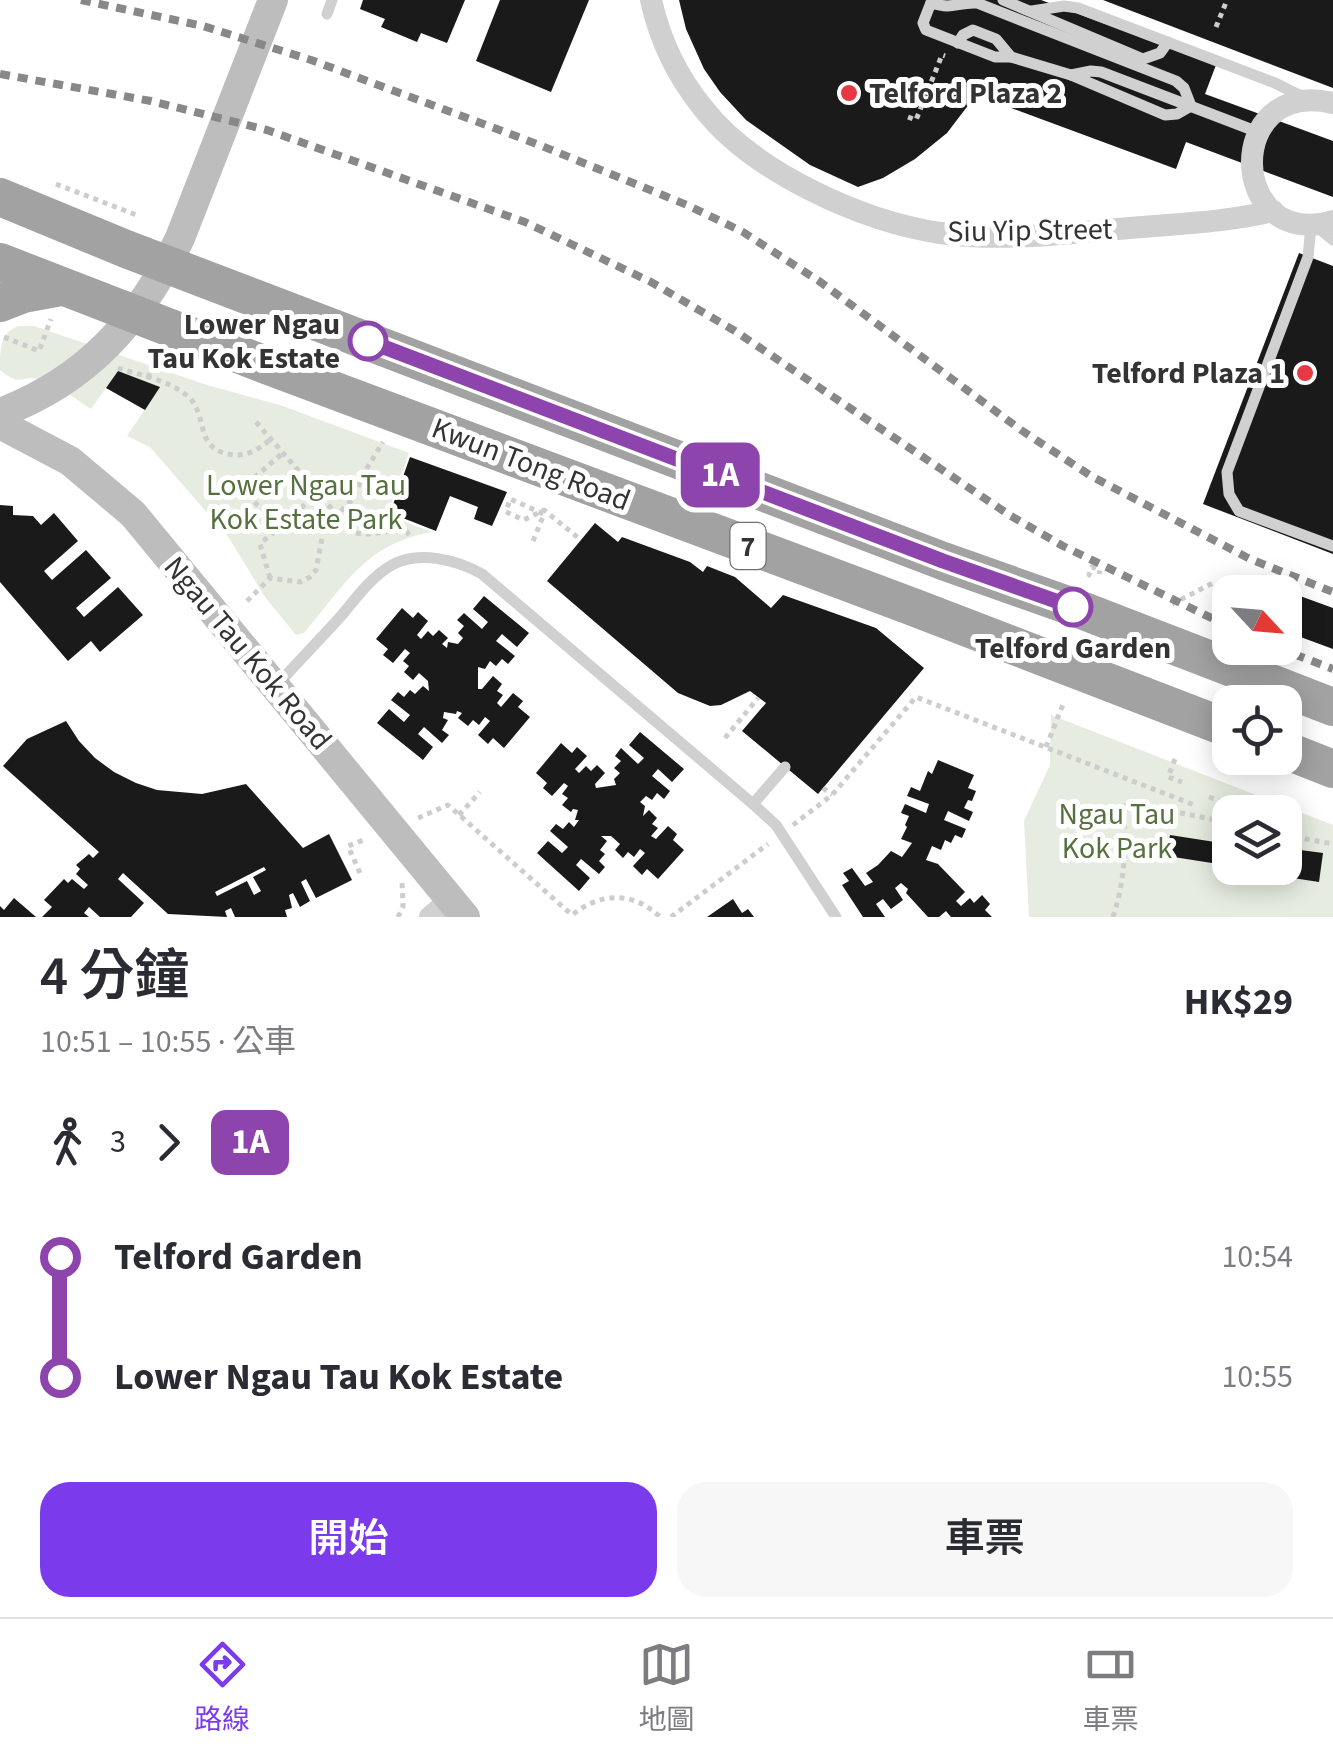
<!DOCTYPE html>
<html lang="zh-TW">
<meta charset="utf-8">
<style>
:root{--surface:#fff;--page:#f7f7f7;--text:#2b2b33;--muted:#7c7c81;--line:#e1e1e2;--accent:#7c3aed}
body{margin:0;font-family:"Source Sans 3","Noto Sans TC",sans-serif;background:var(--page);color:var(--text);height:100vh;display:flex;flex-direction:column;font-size:38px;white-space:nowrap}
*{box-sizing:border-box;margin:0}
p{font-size:32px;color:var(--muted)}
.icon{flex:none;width:55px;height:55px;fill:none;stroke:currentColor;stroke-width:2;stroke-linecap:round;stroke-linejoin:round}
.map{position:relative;height:917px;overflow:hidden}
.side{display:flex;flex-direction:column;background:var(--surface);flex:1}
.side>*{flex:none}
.badge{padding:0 20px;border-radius:15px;font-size:35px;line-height:65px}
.needle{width:65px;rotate:116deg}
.fabs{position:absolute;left:1212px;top:575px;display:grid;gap:20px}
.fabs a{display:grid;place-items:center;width:90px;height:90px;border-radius:20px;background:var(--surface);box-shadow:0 5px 25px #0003;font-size:50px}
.map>.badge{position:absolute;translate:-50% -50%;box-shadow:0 0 0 5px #fff}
.legs{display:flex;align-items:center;gap:15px;height:110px;padding:0 40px;font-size:32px}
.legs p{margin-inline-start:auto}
.headline{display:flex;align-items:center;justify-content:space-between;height:170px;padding:0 40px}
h1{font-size:55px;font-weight:600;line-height:75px}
.button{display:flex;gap:20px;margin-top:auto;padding:20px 40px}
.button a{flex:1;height:115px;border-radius:30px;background:var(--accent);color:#fff;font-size:40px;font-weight:600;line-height:115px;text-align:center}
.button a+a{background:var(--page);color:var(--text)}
ul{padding:0 40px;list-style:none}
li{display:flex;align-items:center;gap:35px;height:120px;font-size:38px}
li i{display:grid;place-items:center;width:15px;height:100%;margin:0 12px;background:currentColor}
li i::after{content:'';width:25px;height:25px;margin:-12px;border:8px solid;border-radius:50%;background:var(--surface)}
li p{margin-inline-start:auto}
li:first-child i{background:linear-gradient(#0000 50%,currentColor 0)}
li:last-child i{background:linear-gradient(currentColor 50%,#0000 0)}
.tabs{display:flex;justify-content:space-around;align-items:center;height:140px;border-top:2px solid var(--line);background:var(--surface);font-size:28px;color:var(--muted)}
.tabs a{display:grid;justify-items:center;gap:5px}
.tabs .active{color:var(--accent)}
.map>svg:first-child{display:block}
.green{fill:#e6ecdf;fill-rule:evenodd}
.building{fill:#1a1a1a;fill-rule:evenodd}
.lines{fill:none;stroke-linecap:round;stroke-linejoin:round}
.path{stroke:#cdcdcd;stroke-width:5;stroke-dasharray:5 5;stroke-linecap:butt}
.service{stroke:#d0d0d0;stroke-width:11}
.minor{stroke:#d0d0d0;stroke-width:22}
.secondary{stroke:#bdbdbd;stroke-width:30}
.trunk{stroke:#a2a2a2;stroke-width:38}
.rail{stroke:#888;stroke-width:8;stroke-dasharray:10 8;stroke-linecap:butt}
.line-1-casing{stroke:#fff;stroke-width:22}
.line-1{stroke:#8e44ad;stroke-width:15}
.poi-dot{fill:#e63946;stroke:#fff;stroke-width:4}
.stop-1-dot{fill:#fff;stroke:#8e44ad;stroke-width:5}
.labels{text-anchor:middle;stroke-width:10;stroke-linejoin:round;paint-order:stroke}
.shield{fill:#fff;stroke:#707070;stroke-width:2.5}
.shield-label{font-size:28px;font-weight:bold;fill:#333}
.poi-label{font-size:30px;font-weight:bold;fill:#333;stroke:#fff;text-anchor:start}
.street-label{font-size:30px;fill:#333;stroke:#fff}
.stop-label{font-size:30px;font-weight:bold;fill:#333;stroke:#fff;text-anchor:end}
.park-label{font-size:30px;fill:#56703f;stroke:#fff}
</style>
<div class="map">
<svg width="1333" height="917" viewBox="0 0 1333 917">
<rect width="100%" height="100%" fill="#fff"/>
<g class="green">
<path d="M19,326H34L207,385L280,405L409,453L387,515L432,532C365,544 345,585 304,633L296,635L265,597L229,538L150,447L127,436L160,387L118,371L91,409C78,401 54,382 39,379C19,375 22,388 0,370C0,349 0,332 19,326Z"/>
<path d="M1051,715L1333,825V917H1029L1024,821L1050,765ZM1230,812H1285V868H1230Z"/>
</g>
<g class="building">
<polygon points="363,0 465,0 447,43 421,33 417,42 381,27 385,19 360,9"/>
<polygon points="500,0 589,0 551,92 476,61"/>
<polygon points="679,0 1041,0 1216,65 1205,94 1333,141 1333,197 1186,142 1176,169 976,95 947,133 915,159 883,178 858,187 810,165 746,120 720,92 704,69 686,29"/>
<polygon points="1103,0 1333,0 1333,88"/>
<polygon points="1299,253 1333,266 1333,554 1203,504"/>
<polygon points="118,371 160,387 145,410 106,388"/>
<polygon points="410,457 507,492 492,526 474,519 478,507 450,496 436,531 390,513"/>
<polygon points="0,505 13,506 13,515 33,516 41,525 54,513 78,541 44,571 52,580 86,550 111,578 76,608 84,617 118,587 143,615 100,652 91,641 68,661 0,582"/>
<polygon points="595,523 618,542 622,537 690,562 703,572 707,566 735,577 771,608 783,595 876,628 924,668 818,794 742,731 766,703 750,691 721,705 710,706 678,693 547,581"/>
<polygon points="484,596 529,633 517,647 502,634 496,641 515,656 508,664 502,659 496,666 490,661 485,669 478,667 478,689 482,689 493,676 502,684 497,691 503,695 497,703 501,707 513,693 523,701 518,707 530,717 504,748 493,738 488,744 478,735 490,721 485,717 479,725 473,720 468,726 458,718 462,713 457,711 456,714 444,712 443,718 448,720 442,730 449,735 442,743 424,727 418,734 433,747 423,760 377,723 389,709 404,722 410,715 391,700 398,692 404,697 410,690 415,694 423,686 429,691 428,681 419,673 413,680 404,672 409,666 403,661 410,653 405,649 393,663 383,655 388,649 376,639 402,608 413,618 418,612 428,621 417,635 421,639 428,631 433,636 439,630 448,638 442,644 447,648 448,642 458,644 463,638 458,633 464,626 457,620 464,613 482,629 488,622 473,609"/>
<polygon points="1300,596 1333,608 1333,649 1287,632"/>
<path d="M66,721L79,741L95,758L114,772L136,783L157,790L202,794L246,784L303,848L329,834L352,880L316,898L306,879L301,882L310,901L300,907L293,893L289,895L292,908L285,910L287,917H235L231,908L225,911L227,917L168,914L123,873L118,879L144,903L131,917H100L89,907L84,913L89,917H42L52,907L44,900L64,879L68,883L72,879L84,889L88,885L76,874L80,869L76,865L89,854L93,858L99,852L3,766L27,739ZM264,867L266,870L253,877L261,891L254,895L247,881L217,896L215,892Z"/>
<polygon points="640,732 684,769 672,782 658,769 652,776 670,791 664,799 657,793 652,800 646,796 640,802 645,806 643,816 649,810 657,818 652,824 658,828 651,836 656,839 668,826 677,834 673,840 684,850 658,879 647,869 642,875 633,866 645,853 640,849 634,857 628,852 623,858 615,850 620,844 611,836 601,836 607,841 600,850 605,854 599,861 605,867 599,874 581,859 576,865 590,878 579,891 537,853 548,841 562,853 568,847 550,831 556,824 563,829 569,822 574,827 579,820 575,820 578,810 573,809 571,812 562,805 568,798 562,794 568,786 564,783 552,796 543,788 547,783 536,773 561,743 572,753 577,747 587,756 575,769 579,773 586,766 591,771 597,765 605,773 595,784 596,788 616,785 614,779 620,773 614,768 621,761 615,756 621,748 638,764 644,758 629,745"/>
<polygon points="938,760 974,775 968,788 976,791 972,801 968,800 964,808 973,812 969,821 948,811 944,820 966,829 962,838 955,835 951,843 945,840 941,850 932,846 926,860 938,864 965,892 956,901 961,906 970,898 974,903 982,895 990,904 985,910 992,917 951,917 946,911 939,917 928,917 906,893 908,889 901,883 895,888 903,900 891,909 883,899 876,904 885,917 863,917 842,885 849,881 843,873 852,868 865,886 873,882 866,873 878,865 891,851 902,857 912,843 901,839 907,827 905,825 909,816 901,813 905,804 926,813 929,804 907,796 911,787 920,791 928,771 932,774"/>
<polygon points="1170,835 1215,842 1212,863 1167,856"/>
<polygon points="1285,848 1323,853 1319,882 1240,870 1240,868 1285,868"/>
<polygon points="14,898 36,917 0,917 0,906 4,910"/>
<polygon points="733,899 742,913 748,909 754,917 707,917"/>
</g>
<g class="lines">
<g class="path">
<polyline points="1216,27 1227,0"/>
<polyline points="908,117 916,120 942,55 945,56"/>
<polyline points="56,184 139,216"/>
<polyline points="4,337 39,351 51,319"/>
<path d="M118,368C139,375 167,380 185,394C210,412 192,446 228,454C245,458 258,450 271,439"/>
<polyline points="148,378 156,352"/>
<path d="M256,422L352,532C371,538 388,528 407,532L411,537"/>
<polyline points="278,528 242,488 283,453"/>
<polyline points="533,541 544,514 510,499 506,512 524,520 544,510 581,540"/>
<polyline points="1091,576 1089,575 1092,567 1100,570 1099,574"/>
<polyline points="270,578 260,544 317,494"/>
<polyline points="247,601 270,578 300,582 310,577 316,570 324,528 352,500 367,468 383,442"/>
<polyline points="1172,604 1213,583 1217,584"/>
<polyline points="1219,633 1230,608"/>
<polyline points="725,738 758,698"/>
<polyline points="1046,747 1064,702"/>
<polyline points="1175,759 1168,777 1182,782"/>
<polyline points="823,788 832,795"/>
<polyline points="1209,797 1252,812"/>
<polyline points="459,815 480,792"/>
<path d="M418,818L448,805L572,915C601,892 633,891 660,917"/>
<polyline points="1285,820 1291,801"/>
<polyline points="793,825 832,795 916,697 1197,806"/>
<polyline points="1285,835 1333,844"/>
<polyline points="360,873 348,846 366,839"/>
<polyline points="398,917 403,906 402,881"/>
<polyline points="671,917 768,844"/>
<path d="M1113,917C1125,880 1127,844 1123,806H1147L1230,823"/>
</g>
<g class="service">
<polyline points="932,0 923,23 926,30 995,57 1011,57 1071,75 1165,115 1177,114 1191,106"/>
<polyline points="1003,0 1143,59 1160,53 1168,42"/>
<path d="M931,3C954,10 956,2 977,3L1176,81L1184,88L1191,106"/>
<polyline points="1032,11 1064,6 1078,8 1275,83 1305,98"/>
<polyline points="327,14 332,0"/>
<polyline points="958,43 963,35 973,30 996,39 1011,57"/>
<polyline points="1071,75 1091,71 1101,72 1258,132"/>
<polyline points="1311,225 1308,257 1227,472 1229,494 1239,511 1333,546"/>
<polyline points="1315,225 1333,240"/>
<path d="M278,684C299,661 321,638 342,615C356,598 372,576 392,565C419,550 457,560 482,574L753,804L776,825L836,917"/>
<polyline points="753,804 785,767"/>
</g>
<g class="minor">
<path d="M651,0C660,41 677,76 703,108C753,172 861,221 940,233C1003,242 1067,233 1130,228C1174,224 1230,222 1273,211"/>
<path d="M1333,103C1222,77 1228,252 1333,221"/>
<polyline points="430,917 451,899"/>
</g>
<g class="secondary">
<path d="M0,413C88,380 140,320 180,238L273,0"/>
<polyline points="0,424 70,461 133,514 465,917"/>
</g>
<g class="trunk">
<polyline points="0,197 126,249 943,561 1076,608 1333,707"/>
<polyline points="0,262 266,365 913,607 1230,729"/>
<polyline points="0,303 23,294 61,287"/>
<polyline points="1285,750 1333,769"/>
</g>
<g class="rail">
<polyline points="81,0 203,26 311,60 537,144 687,205 743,232 819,281 1021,430 1091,476 1250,559 1333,592"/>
<polyline points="0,74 151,101 267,130 525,222 651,282 735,331 1011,516 1063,546 1230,627"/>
<polyline points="1278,648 1333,669"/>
</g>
</g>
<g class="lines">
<defs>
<polyline id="line-1" points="368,341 943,561 1073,607"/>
</defs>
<use href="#line-1" class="line-1-casing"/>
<use href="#line-1" class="line-1"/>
</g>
<g class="poi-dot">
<circle cx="849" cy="93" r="10"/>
<circle cx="1305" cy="373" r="10"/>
</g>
<g class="stop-1-dot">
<circle cx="368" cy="341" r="18"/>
<circle cx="1073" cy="607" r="18"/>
</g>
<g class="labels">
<rect class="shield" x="730.5" y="523" width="35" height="46" rx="8"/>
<g class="shield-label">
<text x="748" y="556">7</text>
</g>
<g class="poi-label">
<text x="869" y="103">Telford Plaza 2</text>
<text x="1285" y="383" text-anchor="end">Telford Plaza 1</text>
</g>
<g class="street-label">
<text transform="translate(1030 230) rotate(-1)" y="10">Siu Yip Street</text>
<text transform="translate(531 464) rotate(21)" y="10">Kwun Tong Road</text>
<text transform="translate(248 653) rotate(50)" y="10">Ngau Tau Kok Road</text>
</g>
<g class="stop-label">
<text x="340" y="334">Lower Ngau<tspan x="340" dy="34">Tau Kok Estate</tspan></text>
<text x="1073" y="658" text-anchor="middle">Telford Garden</text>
</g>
<g class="park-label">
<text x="306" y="495">Lower Ngau Tau<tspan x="306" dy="34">Kok Estate Park</tspan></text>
<text x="1117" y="824">Ngau Tau<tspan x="1117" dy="34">Kok Park</tspan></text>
</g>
</g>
</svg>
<div class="fabs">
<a><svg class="needle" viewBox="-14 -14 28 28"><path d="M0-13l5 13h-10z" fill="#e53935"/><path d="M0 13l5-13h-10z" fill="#7c7c81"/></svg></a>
<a><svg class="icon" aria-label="locate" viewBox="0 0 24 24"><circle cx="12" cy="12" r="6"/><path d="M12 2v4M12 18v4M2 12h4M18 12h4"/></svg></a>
<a><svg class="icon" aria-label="layers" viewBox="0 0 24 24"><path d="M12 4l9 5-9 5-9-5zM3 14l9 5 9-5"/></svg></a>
</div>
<b class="badge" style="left:720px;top:475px;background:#8e44ad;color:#fff">1A</b>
</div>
<section class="side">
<div class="headline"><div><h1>4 分鐘</h1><p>10:51 – 10:55 · 公車</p></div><b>HK$29</b></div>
<div class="legs"><svg class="icon" aria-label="walk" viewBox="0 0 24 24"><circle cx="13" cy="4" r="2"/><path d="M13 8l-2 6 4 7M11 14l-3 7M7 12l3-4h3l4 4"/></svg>3<svg class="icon" aria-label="forward" viewBox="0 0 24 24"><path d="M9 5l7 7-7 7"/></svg><b class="badge" style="background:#8e44ad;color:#fff">1A</b></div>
<ul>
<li><i style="color:#8e44ad"></i><b>Telford Garden</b><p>10:54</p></li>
<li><i style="color:#8e44ad"></i><b>Lower Ngau Tau Kok Estate</b><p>10:55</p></li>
</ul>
<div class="button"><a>開始</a><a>車票</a></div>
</section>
<nav class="tabs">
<a class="active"><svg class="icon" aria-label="directions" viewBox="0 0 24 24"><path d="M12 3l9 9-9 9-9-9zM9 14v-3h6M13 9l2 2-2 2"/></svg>路線</a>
<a><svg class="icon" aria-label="map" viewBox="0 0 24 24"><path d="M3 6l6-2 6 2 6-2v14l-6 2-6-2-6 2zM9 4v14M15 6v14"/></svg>地圖</a>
<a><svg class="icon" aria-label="tickets" viewBox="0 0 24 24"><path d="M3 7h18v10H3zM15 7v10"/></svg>車票</a>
</nav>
